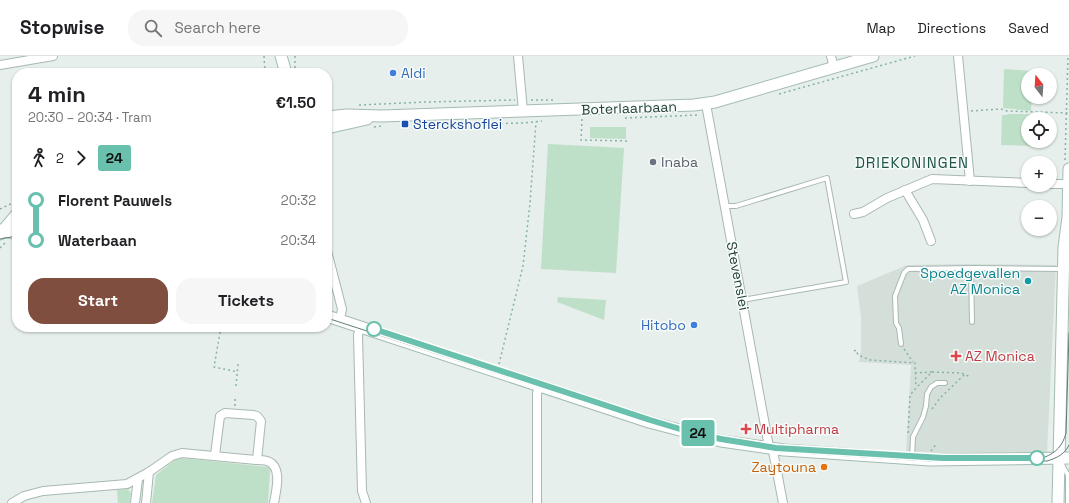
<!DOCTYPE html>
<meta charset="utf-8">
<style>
:root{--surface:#fff;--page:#f6f6f6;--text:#202124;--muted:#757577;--line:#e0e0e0;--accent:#7f4e3f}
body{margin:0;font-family:"Space Grotesk",sans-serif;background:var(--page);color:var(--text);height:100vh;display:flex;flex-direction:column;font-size:15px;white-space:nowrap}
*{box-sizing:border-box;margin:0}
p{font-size:13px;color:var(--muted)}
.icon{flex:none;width:22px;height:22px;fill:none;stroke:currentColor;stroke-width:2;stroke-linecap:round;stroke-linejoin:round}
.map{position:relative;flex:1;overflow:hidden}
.sheet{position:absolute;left:12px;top:12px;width:320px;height:264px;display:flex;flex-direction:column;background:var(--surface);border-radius:16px;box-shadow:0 1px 3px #0004}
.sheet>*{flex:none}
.badge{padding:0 8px;border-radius:3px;font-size:14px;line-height:26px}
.needle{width:26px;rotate:343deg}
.buttons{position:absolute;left:1021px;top:12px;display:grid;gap:8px}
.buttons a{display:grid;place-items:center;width:36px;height:36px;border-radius:50%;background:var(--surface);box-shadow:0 1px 3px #0004;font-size:20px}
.map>.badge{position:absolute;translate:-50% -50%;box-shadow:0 0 0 2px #fff}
.legs{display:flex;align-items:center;gap:6px;height:44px;padding:0 16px;font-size:13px}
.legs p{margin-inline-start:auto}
.overview{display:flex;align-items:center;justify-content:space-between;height:68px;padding:0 16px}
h1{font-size:22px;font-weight:700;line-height:30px}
.primary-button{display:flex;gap:8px;margin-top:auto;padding:8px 16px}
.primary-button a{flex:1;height:46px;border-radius:16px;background:var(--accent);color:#fff;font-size:16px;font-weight:700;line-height:46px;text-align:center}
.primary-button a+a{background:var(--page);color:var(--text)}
ul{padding:0 16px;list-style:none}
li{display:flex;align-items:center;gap:14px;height:40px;font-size:15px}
li i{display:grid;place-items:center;width:6px;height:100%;margin:0 5px;background:currentColor}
li i::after{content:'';width:10px;height:10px;margin:-5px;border:3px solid;border-radius:50%;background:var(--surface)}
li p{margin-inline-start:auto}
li:first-child i{background:linear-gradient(#0000 50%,currentColor 0)}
li:last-child i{background:linear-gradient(currentColor 50%,#0000 0)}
header{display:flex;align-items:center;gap:24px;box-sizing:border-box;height:56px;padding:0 20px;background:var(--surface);border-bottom:1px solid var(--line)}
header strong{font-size:19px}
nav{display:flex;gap:22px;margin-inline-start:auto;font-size:14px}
.search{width:280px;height:36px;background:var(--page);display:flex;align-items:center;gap:10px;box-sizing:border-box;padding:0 14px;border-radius:16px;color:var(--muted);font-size:15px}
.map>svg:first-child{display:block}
.built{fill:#d4dfda}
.green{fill:#bfe0c8}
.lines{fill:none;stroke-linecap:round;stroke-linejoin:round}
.lane-casing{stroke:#a8b8b2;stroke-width:6}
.street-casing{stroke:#a8b8b2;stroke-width:10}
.secondary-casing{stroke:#a4bbb3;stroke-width:13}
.path{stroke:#86b3a5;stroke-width:1.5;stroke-dasharray:2 3;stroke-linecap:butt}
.lane{stroke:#fff;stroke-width:4}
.street{stroke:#fff;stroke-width:8}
.secondary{stroke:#fff;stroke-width:11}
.tram{stroke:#5f7d75;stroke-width:1}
.line-1-casing{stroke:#fff;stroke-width:9}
.line-1{stroke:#69c0ac;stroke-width:6}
.shop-dot{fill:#3f7fe0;stroke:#f7fbf9;stroke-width:1.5}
.transit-dot{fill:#1a4fb4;stroke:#f7fbf9;stroke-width:1.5}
.worship-dot{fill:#6b7280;stroke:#f7fbf9;stroke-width:1.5}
.culture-dot{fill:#0f9aa8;stroke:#f7fbf9;stroke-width:1.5}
.stop-1-dot{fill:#fff;stroke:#69c0ac;stroke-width:2}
.health-dot{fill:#e0444e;stroke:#f7fbf9;stroke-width:1.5}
.food-dot{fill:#e8710a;stroke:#f7fbf9;stroke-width:1.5}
.labels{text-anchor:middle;stroke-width:3;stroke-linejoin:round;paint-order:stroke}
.shop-label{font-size:14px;fill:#366cbe;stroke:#f7fbf9;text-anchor:start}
.street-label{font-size:14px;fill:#24423a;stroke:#f7fbf9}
.transit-label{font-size:14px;fill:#164399;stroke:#f7fbf9;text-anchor:start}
.worship-label{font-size:14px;fill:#5b616d;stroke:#f7fbf9;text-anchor:start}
.culture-label{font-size:14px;fill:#0d838f;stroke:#f7fbf9;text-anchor:end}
.health-label{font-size:14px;fill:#be3a42;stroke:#f7fbf9;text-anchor:start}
.food-label{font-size:14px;fill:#c56008;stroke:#f7fbf9;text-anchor:end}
.neighbourhood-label{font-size:15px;letter-spacing:1px;fill:#1f5548;stroke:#f7fbf9}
</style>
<header>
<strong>Stopwise</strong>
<div class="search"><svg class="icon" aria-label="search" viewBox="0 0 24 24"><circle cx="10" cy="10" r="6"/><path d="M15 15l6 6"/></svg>Search here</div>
<nav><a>Map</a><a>Directions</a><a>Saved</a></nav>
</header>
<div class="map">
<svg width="1069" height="447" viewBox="0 0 1069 447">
<rect width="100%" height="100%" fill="#e6efeb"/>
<polygon class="built" points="966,208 1056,209 1047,396 926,398 906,397 911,309 859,306 861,295 861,261 857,230 907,209"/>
<g class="green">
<polygon points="1004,13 1033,15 1033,19 1028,19 1028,41 1032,41 1031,55 1003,52"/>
<polygon points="1008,58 1031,58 1031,63 1028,63 1028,85 1031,85 1031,90 1001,89 1002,59 1007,59"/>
<polygon points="590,71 626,71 626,83 590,82"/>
<polygon points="548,88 624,92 616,217 541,213"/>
<polygon points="558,241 606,244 604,264 557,246"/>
<polygon points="181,402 268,411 270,415 268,447 152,447 156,419 175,404"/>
<polygon points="128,433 131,437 130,447 118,447 117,434"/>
</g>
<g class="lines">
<defs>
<g id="lane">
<polyline points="725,150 736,150 827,122 846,226 742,244"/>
<polyline points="972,266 971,215 974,212 1063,213"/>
<polyline points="901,288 899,272 896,267 895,240 904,217 908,213 974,212"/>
<polyline points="912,402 913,381 923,361 926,350 927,338 931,331 937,327 945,327"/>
<polyline points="1062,409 1068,419 1068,447"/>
</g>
<g id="street">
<polyline points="518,0 523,55"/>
<polyline points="831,0 834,12"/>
<polyline points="958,0 970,125"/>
<polyline points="0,9 53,0"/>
<polyline points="706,48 769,391 773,395 783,447"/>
<polyline points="1050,128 1069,128"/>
<polyline points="905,134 923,164 931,185"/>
<polyline points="854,158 863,156 887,142 932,123 1028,127"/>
<polyline points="327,195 342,253 340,264"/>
<polyline points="360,271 358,279 362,435 366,447"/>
<polyline points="215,399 220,360 225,357 253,359 257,360 261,365 257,404"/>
<path d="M12,447L24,440L43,435L127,428L149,416L172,400L182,397L257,404C261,404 264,404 267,405C283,410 276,435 274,447"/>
<polyline points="135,447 138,423"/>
<polyline points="146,447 149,416"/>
<polyline points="537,447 537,337 540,329"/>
</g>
<g id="secondary">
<polyline points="281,0 286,17"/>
<polyline points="327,61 347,59 382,60 694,49 715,46 873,0"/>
<polyline points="327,72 367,63"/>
<polyline points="0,174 17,178"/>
<polyline points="0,178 17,158"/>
<polyline points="327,260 649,366 721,385 784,394 930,404 1069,402"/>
<polyline points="1058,447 1064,191 1068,161 1069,113"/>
</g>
</defs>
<use href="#lane" class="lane-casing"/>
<use href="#street" class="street-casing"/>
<use href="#secondary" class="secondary-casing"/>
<g class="path">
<polyline points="264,0 265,17"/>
<polyline points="295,0 295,13"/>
<polyline points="779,38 915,0"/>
<polyline points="531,44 553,44"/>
<polyline points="359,49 426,46 515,44"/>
<polyline points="971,55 1001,53 1007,55 1069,57"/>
<polyline points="625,62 699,59"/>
<polyline points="582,63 581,84 628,85"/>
<polyline points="436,69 523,67 542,65"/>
<polyline points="374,71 382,70"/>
<polyline points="1065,104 1068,0"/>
<polyline points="0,153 17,145"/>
<polyline points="327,172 331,189"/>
<polyline points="0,192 7,185"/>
<polyline points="221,271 214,311 238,316"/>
<polyline points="904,293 913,306"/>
<polyline points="854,295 856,294 858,299 870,304 915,307 916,331"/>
<polyline points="499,308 523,210 530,147 536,66"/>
<polyline points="932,316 961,317 971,321"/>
<polyline points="236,330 238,308"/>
<polyline points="235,350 235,342"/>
<polyline points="932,353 940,342 965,318"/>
<polyline points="908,377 910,339 916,332 932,316 915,317"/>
<polyline points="931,395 937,387"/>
</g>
<use href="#lane" class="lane"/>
<use href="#street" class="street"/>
<use href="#secondary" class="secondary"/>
<g class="tram">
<polyline points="0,183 17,180"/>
<path d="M327,262L649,367L690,379L721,386L784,396L930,405H1047C1057,402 1065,398 1069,389"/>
<path d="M1045,401C1056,397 1063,389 1066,377L1069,277"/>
</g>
</g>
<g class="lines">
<defs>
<polyline id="line-1" points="374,273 650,364 690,376 721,383 776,392 943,402 1037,402"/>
</defs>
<use href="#line-1" class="line-1-casing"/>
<use href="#line-1" class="line-1"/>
</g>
<g class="shop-dot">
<circle cx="393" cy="17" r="4"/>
<circle cx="694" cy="269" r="4"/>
</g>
<rect class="transit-dot" x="401" y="64" width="8" height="8" rx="2"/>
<circle class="worship-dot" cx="653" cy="106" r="4"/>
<circle class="culture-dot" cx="1028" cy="225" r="4"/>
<g class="stop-1-dot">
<circle cx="374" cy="273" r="7"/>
<circle cx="1037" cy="402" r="7"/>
</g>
<g class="health-dot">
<path d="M954 294h4v4h4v4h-4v4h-4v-4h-4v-4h4z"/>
<path d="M744 367h4v4h4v4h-4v4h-4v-4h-4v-4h4z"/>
</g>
<circle class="food-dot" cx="824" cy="411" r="4"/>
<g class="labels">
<g class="shop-label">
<text x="401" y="22">Aldi</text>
<text x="686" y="274" text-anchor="end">Hitobo</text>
</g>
<g class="street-label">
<text transform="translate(629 52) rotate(-2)" y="5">Boterlaarbaan</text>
<text transform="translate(738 220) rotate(79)" y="5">Stevenslei</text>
</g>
<g class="transit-label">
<text x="413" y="73">Sterckshoflei</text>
</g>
<g class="worship-label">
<text x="661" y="111">Inaba</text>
</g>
<g class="culture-label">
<text x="1020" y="222">Spoedgevallen<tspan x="1020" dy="16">AZ Monica</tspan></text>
</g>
<g class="health-label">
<text x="965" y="305">AZ Monica</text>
<text x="754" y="378">Multipharma</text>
</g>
<g class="food-label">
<text x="816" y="416">Zaytouna</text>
</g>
<g class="neighbourhood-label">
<text x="912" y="112">DRIEKONINGEN</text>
</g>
</g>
</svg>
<div class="buttons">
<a><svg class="needle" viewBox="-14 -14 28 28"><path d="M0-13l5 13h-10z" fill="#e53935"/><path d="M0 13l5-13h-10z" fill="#757577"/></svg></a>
<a><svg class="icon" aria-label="locate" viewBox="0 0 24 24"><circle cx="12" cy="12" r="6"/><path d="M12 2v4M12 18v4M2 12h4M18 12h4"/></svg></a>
<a>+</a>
<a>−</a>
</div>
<b class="badge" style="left:698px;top:377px;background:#69c0ac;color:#111">24</b>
<section class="sheet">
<div class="overview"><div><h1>4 min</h1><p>20:30 – 20:34 · Tram</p></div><b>€1.50</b></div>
<div class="legs"><svg class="icon" aria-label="walk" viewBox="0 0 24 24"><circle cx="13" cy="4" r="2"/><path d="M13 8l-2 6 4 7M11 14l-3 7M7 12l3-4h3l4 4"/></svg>2<svg class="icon" aria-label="forward" viewBox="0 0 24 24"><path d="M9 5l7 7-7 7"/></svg><b class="badge" style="background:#69c0ac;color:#111">24</b></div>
<ul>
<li><i style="color:#69c0ac"></i><b>Florent Pauwels</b><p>20:32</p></li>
<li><i style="color:#69c0ac"></i><b>Waterbaan</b><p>20:34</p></li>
</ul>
<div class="primary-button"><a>Start</a><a>Tickets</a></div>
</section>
</div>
